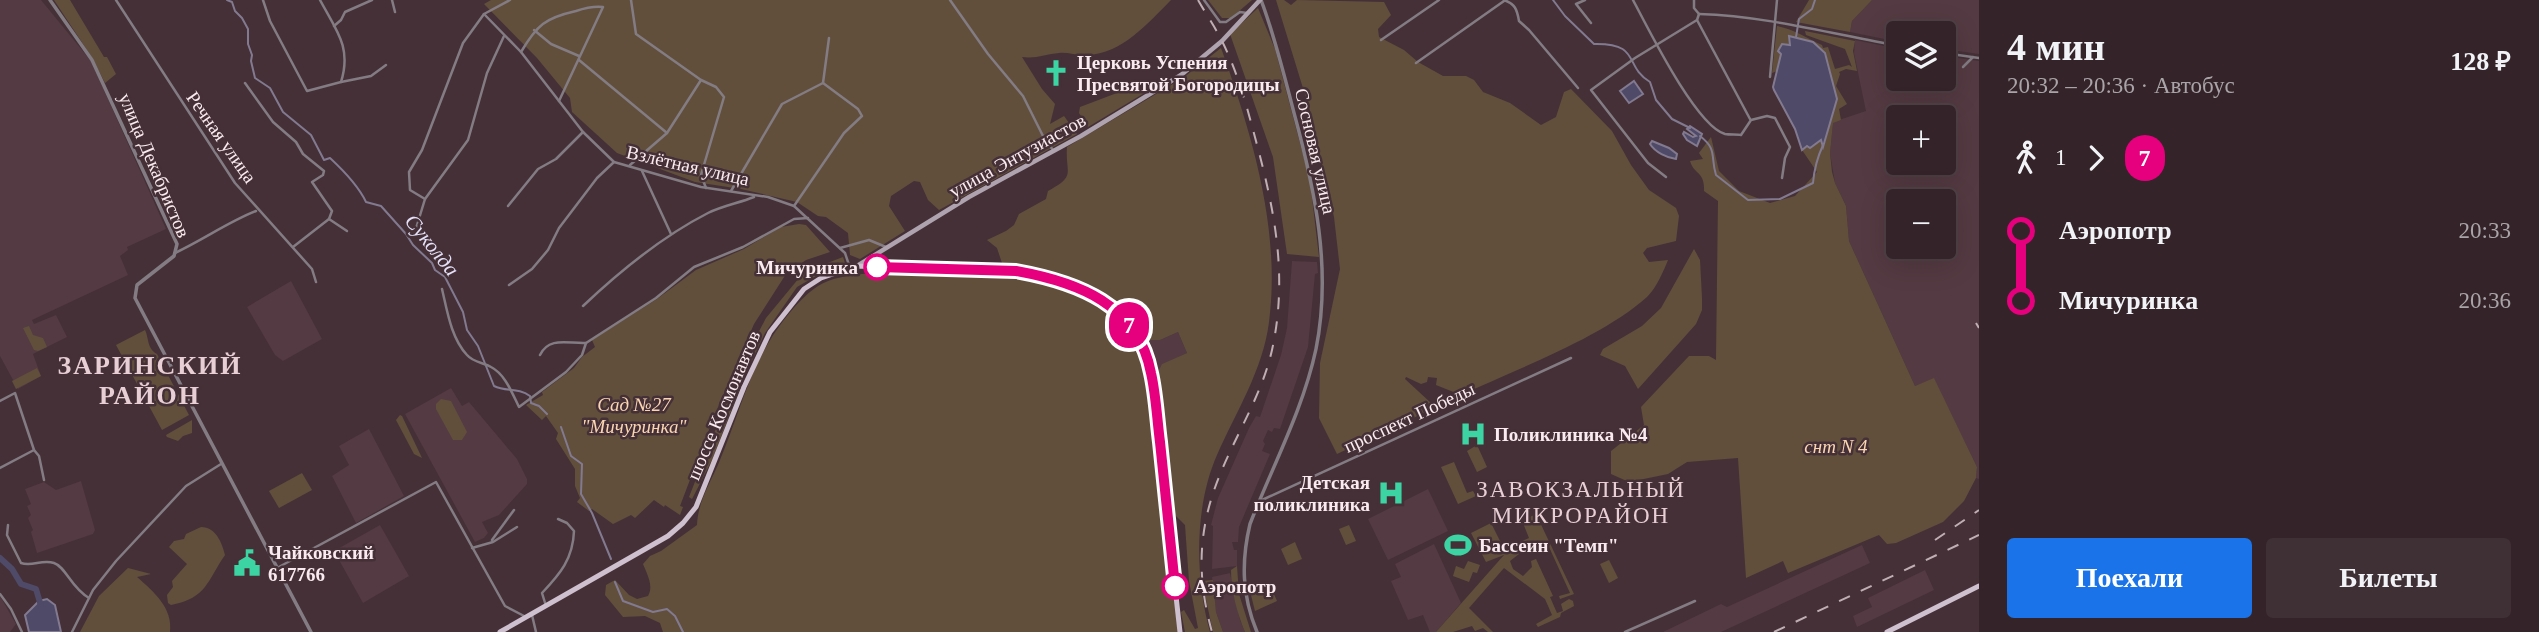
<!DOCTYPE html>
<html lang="ru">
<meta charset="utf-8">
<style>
:root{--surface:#342429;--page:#3f3035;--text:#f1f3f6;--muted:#a9a4a8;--line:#4e4146;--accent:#1a73e8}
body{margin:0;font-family:Georgia,serif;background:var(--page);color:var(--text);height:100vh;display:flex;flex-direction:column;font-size:26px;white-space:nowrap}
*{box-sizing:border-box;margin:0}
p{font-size:23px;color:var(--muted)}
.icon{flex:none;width:38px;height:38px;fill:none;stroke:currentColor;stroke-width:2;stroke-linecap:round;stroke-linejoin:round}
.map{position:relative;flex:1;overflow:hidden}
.side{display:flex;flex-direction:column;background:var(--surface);width:560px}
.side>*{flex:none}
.badge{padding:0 14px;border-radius:23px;font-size:24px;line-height:46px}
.tools{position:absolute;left:1886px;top:21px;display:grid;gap:14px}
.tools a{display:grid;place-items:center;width:70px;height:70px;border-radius:7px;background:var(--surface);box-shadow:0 7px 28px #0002,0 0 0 2px var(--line);font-size:35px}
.map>.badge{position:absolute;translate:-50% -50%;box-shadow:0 0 0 4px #fff}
.legs{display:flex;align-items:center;gap:10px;height:77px;padding:0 28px;font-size:23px}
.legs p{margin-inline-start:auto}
.head{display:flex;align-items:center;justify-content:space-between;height:119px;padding:0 28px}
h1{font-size:38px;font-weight:700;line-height:52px}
.action{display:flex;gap:14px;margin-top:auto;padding:14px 28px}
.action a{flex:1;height:80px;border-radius:7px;background:var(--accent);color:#fff;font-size:28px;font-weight:700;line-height:80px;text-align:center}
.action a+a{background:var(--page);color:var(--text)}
ul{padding:0 28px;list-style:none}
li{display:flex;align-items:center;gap:24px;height:70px;font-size:26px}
li i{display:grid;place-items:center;width:10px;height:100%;margin:0 9px;background:currentColor}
li i::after{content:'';width:18px;height:18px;margin:-9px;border:5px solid;border-radius:50%;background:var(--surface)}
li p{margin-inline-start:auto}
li:first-child i{background:linear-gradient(#0000 50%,currentColor 0)}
li:last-child i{background:linear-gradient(currentColor 50%,#0000 0)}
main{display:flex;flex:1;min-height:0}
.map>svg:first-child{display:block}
.built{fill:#543a42;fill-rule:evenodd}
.green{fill:#614f3c}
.water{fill:#4f4a67;stroke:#827a90;stroke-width:2}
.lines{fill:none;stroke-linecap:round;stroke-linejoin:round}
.stream{stroke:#827a90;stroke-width:2}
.river{stroke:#4f4a67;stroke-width:6}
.minor{stroke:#837c83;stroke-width:2.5}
.tertiary{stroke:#837c83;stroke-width:3.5}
.secondary{stroke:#aea3ae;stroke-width:4.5}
.primary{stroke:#cfc0cf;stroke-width:5}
.rail{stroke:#bfafb4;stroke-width:2;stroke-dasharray:12 12;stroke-linecap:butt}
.line-1-casing{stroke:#fff;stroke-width:16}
.line-1{stroke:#e6007e;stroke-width:10}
.stop-1-dot{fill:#fff;stroke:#e6007e;stroke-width:3.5}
.labels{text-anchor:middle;stroke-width:5;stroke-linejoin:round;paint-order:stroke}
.poi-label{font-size:19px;font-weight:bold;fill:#f9ebef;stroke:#453037;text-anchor:start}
.street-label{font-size:19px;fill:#f9ebef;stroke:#453037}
.stop-label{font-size:19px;font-weight:bold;fill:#f9ebef;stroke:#453037;text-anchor:end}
.park-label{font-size:19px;font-style:italic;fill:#fbd6b2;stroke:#453037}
.water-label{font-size:21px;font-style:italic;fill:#e3e0f8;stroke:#453037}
.quarter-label{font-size:23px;letter-spacing:2px;fill:#e8ced5;stroke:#453037}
.district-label{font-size:26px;font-weight:bold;letter-spacing:2px;fill:#e8ced5;stroke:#453037}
</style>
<main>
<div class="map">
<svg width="1979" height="632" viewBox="0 0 1979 632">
<rect width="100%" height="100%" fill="#453037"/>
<g class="built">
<polygon points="0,0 41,0 91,61 166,229 127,247 128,250 120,256 128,275 32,320 34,324 56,315 67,337 33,354 41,376 18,389 0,356"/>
<polygon points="1872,0 1979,0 1979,54 1944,49 1944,33 1899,33 1899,42 1850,32 1852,21"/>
<path d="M1855,40L1899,49V79H1944V56L1979,61V479L1976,478L1977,467L1934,379L1915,386L1849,241L1846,206L1835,183L1830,153L1833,122L1866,111L1854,53ZM1899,117H1944V163H1899ZM1899,201H1944V247H1899Z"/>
<polygon points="1292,261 1317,262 1318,273 1315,274 1308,347 1280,429 1274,428 1272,432 1268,430 1263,441 1265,444 1262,451 1270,454 1239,527 1238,542 1232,542 1234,550 1237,550 1237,566 1212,569 1213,526 1211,525 1218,498 1249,428 1256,416 1260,417 1281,355 1287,328"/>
<polygon points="291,281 322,339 283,361 275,355 247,307"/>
<polygon points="1178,332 1187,353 1163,364 1157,374 1146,340 1160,340"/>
<polygon points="451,388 462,406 469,402 517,459 527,479 527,484 499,515 482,522 488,533 484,538 475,542 405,414"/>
<polygon points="369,429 404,496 356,523 332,476 349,465 339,446"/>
<polygon points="81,481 95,530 93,534 37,553 31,532 33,530 28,518 31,515 27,506 31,504 25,489 44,482 56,490"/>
<polygon points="1428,489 1448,531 1388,560 1368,519"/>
<polygon points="380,525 409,576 363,603 334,551"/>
<polygon points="1434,544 1461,603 1436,632 1430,632 1423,615 1408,620 1391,581 1401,577 1395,564"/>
<polygon points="1862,545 1870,563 1721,632 1663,632 1721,604 1727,607"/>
<polygon points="1925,570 1934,590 1857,627 1853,616 1872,607 1868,598"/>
<polygon points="1230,573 1240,620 1245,632 1223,632 1216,612 1212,577"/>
<polygon points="0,596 16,624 10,632 0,632"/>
</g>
<g class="green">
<polygon points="54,0 70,0 104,57 107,57 116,74 105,83 93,59"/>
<path d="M491,0H1171C1148,23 1122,54 1087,55C1078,56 1068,52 1059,53C1046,54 1036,59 1022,57L1042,89L1055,104L1050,124L1064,116L1077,134L939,210L928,200L920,182L914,181L891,196L889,206L905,231L860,259L850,255L848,233L826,217L818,216L797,202L741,189L695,182L617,153L572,112L570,98L537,58L484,4Z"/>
<polygon points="1208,0 1252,0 1231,18 1222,18"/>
<path d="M1276,0H1284L1291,5L1297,0L1384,2L1391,15L1378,29L1379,37L1404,50L1418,62L1443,76H1466L1474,80L1483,92L1510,103L1541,125L1556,117L1564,92L1571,89L1612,131L1631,165L1649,190L1676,208L1679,216L1676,241L1647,248L1643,253L1649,262L1668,260C1663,272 1657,287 1647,297C1601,338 1517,369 1461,395L1436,385L1437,378L1428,377L1427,382L1421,384L1406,377L1405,379L1431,403L1432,409L1337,454L1319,418L1320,363L1340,269L1334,217L1310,111Z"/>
<polygon points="1809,0 1872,0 1852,21 1850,32 1796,22"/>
<polygon points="1258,8 1275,49 1310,181 1319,257 1287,254 1273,157 1230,34"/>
<path d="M1777,26C1793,29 1807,38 1822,45L1823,48L1828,47L1835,69L1849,65L1852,67L1845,49L1806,35L1805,31L1855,41L1853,51L1857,71L1846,69L1839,72L1840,74L1836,86L1847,104L1839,109L1841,120L1833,123L1830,153L1832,172L1835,183L1846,206L1849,241L1915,386L1934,378L1977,467L1976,478L1964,501L1943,522L1896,543L1887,544L1879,535L1788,573L1783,561L1746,578L1738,458L1687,462L1668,474L1629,482L1611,474V451L1644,425L1641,407L1689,356H1709L1716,360L1718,201L1704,191C1705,171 1694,175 1690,161L1703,159L1699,153L1711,137L1719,171L1739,191L1770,203L1795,196L1817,172L1802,150L1806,146L1815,145L1821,140L1824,144L1837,99L1828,62L1825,53L1813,42L1796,39L1781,54L1777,71L1772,73Z"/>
<path d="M1221,48C1252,134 1281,230 1269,322C1263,370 1236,412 1217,455C1194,507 1195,578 1210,632H1185L1181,612L1184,610L1195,629L1198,628L1189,581L1185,525L1173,513L1160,381L1157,374L1162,364L1187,353L1178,332L1160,340H1146L1123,311L1089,286L1053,274L1002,263L997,248L987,240L1006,231L1014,225L1019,214L1046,199L1048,191C1077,175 1065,174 1067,147L1183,78Z"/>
<polygon points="1153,83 1161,83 1088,127 1079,113 1080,107 1138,85"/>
<polygon points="799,224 806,225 830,252 806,260 786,274 754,324 715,414 680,506 683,507 680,515 665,505 664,507 654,500 635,518 631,515 613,524 592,509 589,511 577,502 580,498 575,486 575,469 556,439 558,433 546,416 542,420 526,405 543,395 542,392 574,368 582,357 595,347 592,340 657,299 696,270 744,249 781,227"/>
<polygon points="1694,249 1700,260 1702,298 1702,310 1696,324 1638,389 1625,366 1600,355 1603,349 1642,326 1661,308"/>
<polygon points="843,257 845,263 821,273 797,287 765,333 745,375 712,460 692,499 689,497 739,370 766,318 804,272"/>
<path d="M923,272C996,274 1104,269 1139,348C1148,367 1150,386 1152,406L1179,632H663L660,623L645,616L623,617L605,595L606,585L615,580L629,595L637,599L648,596C654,586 647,574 643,564L650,556L661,551L697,525C698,501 711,482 720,460C737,420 748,374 772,337C783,320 801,297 818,286C844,270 894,273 923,272Z"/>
<polygon points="29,326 33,335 43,338 47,347 38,351 34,350 23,328"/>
<path d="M145,330C149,338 147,349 157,354L189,415L162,430L116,345Z"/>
<polygon points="37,368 41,376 16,389 12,381"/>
<polygon points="441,399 451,401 467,432 462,440 453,440 436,409 436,404"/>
<polygon points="400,415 402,416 422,458 414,454 396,420"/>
<polygon points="192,420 192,433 183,436 178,441 167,437 166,435"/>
<polygon points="1477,445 1487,467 1477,472 1467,451"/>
<polygon points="1454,462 1467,493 1473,491 1476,496 1458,504 1441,467"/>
<polygon points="302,473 312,490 279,508 269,491"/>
<polygon points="1536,514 1574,594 1560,599 1559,596 1570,593 1549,547 1546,548 1543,542 1518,552 1519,554 1510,561 1513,569 1523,576 1532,567 1531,561 1536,559 1553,596 1550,597 1557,613 1563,611 1561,604 1569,599 1573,601 1574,606 1561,613 1560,617 1538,627 1536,624 1552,615 1545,599 1504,568 1469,608 1493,632 1488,632 1483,628 1475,631 1472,626 1453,632 1436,632 1504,555 1486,562 1471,533 1491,523 1501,543 1505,542 1508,547 1529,538 1523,523 1525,522 1527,525 1532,523 1530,517"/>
<polygon points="1349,525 1356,541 1346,545 1339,529"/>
<path d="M201,527C216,527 222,543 225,555C207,581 207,598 171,605L168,603L167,595L173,587L172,581L187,564L169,547L174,541L184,539L186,534Z"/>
<polygon points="1295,542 1302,559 1288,565 1281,549"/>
<polygon points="1609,560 1618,578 1609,583 1600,564"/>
<polygon points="1468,561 1480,565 1477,573 1473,572 1469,582 1453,576 1456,566 1464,569"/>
<path d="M1237,566L1239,594L1251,632H1245C1237,613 1231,590 1231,570Z"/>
<path d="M128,568L151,574L137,577C154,592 173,608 170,632H80L99,596Z"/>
<polygon points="1213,580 1216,612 1223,632 1213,632 1202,581"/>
<polygon points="1269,583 1277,601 1255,611 1250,591"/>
</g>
<g class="water">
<polygon points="1789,36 1813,42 1825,53 1837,99 1823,147 1821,140 1810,148 1807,146 1802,150 1795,129 1774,90 1773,87 1781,54 1778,51 1782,44 1790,45"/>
<polygon points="1634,81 1643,94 1629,103 1620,91"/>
<polygon points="1690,126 1702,134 1697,146 1687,140 1683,134 1684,132 1693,137 1696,136 1687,129"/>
<path d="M1652,141L1669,148L1677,154L1676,159C1667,158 1655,152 1650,144Z"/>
<polygon points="47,599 55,605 61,632 29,632 25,615 39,601"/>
</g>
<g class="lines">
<g class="stream">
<path d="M227,0L232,2L235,11L242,18L248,29V44L252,55L251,61L255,78L270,88L283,112L311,135L324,160L330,158C344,171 358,185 366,202L381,206L406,234L413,245L432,263L435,270L445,277L463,312L467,330L478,346L494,386C506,392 518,387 530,396L531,403L539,406L547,414"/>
<path d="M1553,0L1565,16L1594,44C1642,43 1623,66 1650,82L1656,100L1672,119L1690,128"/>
<polyline points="1796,37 1799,19 1812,9 1815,0"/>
<path d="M1700,136C1718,150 1710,156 1716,175L1748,200L1780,199L1813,183C1814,171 1818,156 1823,145"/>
<polyline points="561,427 571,456 582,464 581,494 592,513 611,559"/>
<polyline points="615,582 623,601 653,612 667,609 675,616 683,632"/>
</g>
<polyline class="river" points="0,558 12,569 21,584 36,589 41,606"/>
<g class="minor">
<polyline points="116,0 235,183 312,269 316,282"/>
<path d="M263,0L270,21L307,91L341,82C352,47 336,30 320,0"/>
<polyline points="392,0 395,12"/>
<polyline points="631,0 636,34 701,80 716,87 724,97 701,175 706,188"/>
<polyline points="950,0 988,54 1023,96 1044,138 1053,150"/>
<polyline points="1204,0 1220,22 1226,22 1240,12 1247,13"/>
<path d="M1504,0C1515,4 1517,9 1519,21L1529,30L1578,88"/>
<polyline points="1585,0 1576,4 1591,23"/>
<path d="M1633,0C1648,28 1696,126 1725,134C1730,135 1737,134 1741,135L1751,120L1767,116L1775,118L1790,147L1785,158L1782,178"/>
<polyline points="1694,0 1694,8 1699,14"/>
<polyline points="484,14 521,52 583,132 614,162 701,187 768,197 794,206 845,253 850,268"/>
<path d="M1699,14C1767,16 1832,34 1899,46"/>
<polyline points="1697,20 1750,119"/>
<polyline points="334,26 341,20 345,12 372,0"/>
<polyline points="534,30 551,44 579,56"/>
<polyline points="1381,40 1439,0"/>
<path d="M521,52C537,25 545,18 576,11C585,8 593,6 603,7L559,101"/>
<polyline points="1944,53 1979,58"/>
<polyline points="579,60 667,133"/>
<polyline points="1416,63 1504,1"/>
<polyline points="1963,67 1973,57"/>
<polyline points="1770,77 1777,0"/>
<polyline points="341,82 371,76 386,65"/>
<polyline points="245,83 273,122 296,142 303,154 324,171 323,175 312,182 332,211 329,219"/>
<polyline points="823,83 829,38"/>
<polyline points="630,165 667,133 701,80"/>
<polyline points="642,171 671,234"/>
<polyline points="1666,177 1648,163 1591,90 1635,58 1697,20 1699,14"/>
<polyline points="731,191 782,104 823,83 858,109 862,116 844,133 794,206"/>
<polyline points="425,199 410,190 409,172 422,150 463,43 484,14 510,0"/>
<polyline points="508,206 538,169 556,159 583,132"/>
<polyline points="414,235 425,199 468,140 487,73 504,36"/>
<polyline points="293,247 329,219 347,231"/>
<polyline points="840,248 869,240 886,247"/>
<path d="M175,253C203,240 228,222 256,211"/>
<polyline points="509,285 532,269 548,250 559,228 597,178 614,162"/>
<path d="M442,289C447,310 451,338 467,355C474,363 483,362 491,367C505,374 512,393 519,407L566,372L582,355L586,343"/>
<path d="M583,306C621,270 661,237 708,213C722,206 739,203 754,197"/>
<path d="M540,355C549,336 569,344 586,343L656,298L694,267L743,247L794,219L808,218"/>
<polyline points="0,401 15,393 34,450 39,456 44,480"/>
<polyline points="0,468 34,450"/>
<polyline points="1262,500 1571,358"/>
<path d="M8,525L7,535L21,563C32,567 42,559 54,563C66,567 71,588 89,598"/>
<polyline points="492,540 514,510"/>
<polyline points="472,548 493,542 517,527"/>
<polyline points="277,568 436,482 505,606 526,617"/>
<polyline points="0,594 11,609 22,632"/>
<path d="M546,606L542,593C560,574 573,559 574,531L567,523L558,519"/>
<polyline points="532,615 536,632"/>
<polyline points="72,632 93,590 116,561 186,486 221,464"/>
<polyline points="1625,632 1695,601"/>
</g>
<g class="tertiary">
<polyline points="50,0 92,60 177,244 174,256 137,285 135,298 311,632"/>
<path d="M1257,632C1242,596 1241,562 1250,524C1272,467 1303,410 1316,349C1332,269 1315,190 1294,113C1284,75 1275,37 1261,0"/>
</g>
<polyline class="secondary" points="857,266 969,197 1081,136 1181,75 1222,41 1260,0"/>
<g class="primary">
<path d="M500,632L668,536L683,523L696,507L744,387L770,332L804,289L821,278L857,266L1016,271C1083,283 1131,301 1151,372L1180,632"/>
<polyline points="1887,632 1979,586"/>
</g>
<g class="rail">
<path d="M1198,0C1206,14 1215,27 1222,41C1238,73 1247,107 1256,141C1275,212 1288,277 1272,350C1262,394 1238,431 1221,472C1198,527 1196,575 1212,632"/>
<polyline points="1976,323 1979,328"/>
<polyline points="1935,540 1979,510"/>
<polyline points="1774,632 1979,535"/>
</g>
</g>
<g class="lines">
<defs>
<path id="line-1" d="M877,267L1016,271C1077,282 1138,304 1151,373C1156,395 1157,419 1160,442C1165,490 1170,538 1175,586"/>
</defs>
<use href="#line-1" class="line-1-casing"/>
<use href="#line-1" class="line-1"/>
</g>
<defs>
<symbol id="church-bare" viewBox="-9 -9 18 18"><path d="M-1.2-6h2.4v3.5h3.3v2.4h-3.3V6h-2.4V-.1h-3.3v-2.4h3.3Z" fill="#3dd4a3" stroke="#453037" stroke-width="2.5" paint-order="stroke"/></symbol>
<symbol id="hospital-bare" viewBox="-9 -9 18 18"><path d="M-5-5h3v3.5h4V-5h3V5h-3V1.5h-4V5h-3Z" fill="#3dd4a3" stroke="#453037" stroke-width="2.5" paint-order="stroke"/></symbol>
<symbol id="stadium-bare" viewBox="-9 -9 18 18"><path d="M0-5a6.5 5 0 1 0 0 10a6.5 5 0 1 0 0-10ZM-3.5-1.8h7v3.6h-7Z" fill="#3dd4a3" stroke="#453037" stroke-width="2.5" paint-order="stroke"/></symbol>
<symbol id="civic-bare" viewBox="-9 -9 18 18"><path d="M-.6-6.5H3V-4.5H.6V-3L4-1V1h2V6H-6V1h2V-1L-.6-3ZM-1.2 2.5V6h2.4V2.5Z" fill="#3dd4a3" stroke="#453037" stroke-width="2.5" paint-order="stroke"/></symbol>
</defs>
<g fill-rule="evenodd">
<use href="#church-bare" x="1037" y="54" width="38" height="38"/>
<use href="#hospital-bare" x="1454" y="415" width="38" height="38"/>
<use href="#hospital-bare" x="1372" y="474" width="38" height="38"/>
<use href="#stadium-bare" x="1439" y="526" width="38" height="38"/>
<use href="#civic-bare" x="228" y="544" width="38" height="38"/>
</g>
<g class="stop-1-dot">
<circle cx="877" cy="267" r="12"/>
<circle cx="1175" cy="586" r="12"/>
</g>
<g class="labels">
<g class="poi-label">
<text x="1077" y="69">Церковь Успения<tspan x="1077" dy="22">Пресвятой Богородицы</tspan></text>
<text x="1494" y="441">Поликлиника №4</text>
<text x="1370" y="489" text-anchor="end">Детская<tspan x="1370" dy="22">поликлиника</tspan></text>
<text x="1479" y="552">Бассеин "Темп"</text>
<text x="268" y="559">Чайковский<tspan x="268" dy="22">617766</tspan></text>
</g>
<g class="street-label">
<text transform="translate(222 137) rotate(55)" y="7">Речная улица</text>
<text transform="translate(1316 151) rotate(77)" y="7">Сосновая улица</text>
<text transform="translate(1017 155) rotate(-29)" y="7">улица Энтузиастов</text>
<text transform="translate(155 165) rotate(67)" y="7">улица Декабристов</text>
<text transform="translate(688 165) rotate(13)" y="7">Взлётная улица</text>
<text transform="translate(723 405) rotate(-67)" y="7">шоссе Космонавтов</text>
<text transform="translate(1409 417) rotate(-25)" y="7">проспект Победы</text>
</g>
<g class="stop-label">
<text x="858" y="274">Мичуринка</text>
<text x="1194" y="593" text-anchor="start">Аэропотр</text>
</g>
<g class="park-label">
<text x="634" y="411">Сад №27<tspan x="634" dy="22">"Мичуринка"</tspan></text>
<text x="1836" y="453">снт N 4</text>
</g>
<g class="water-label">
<text transform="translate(432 245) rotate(51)" y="7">Суколда</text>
</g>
<g class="quarter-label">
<text x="1581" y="497">ЗАВОКЗАЛЬНЫЙ<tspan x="1581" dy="26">МИКРОРАЙОН</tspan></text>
</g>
<g class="district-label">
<text x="150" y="374">ЗАРИНСКИЙ<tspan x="150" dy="30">РАЙОН</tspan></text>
</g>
</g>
</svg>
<div class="tools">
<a><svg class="icon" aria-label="layers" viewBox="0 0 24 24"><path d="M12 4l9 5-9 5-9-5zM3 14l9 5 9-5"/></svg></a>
<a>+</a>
<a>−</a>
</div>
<b class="badge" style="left:1129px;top:325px;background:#e6007e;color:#fff">7</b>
</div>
<section class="side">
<div class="head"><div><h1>4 мин</h1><p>20:32 – 20:36 · Автобус</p></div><b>128 ₽</b></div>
<div class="legs"><svg class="icon" aria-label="walk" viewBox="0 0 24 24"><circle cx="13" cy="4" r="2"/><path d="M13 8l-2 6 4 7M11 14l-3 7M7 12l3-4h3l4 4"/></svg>1<svg class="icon" aria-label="forward" viewBox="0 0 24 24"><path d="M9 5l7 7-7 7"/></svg><b class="badge" style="background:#e6007e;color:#fff">7</b></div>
<ul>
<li><i style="color:#e6007e"></i><b>Аэропотр</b><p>20:33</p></li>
<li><i style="color:#e6007e"></i><b>Мичуринка</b><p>20:36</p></li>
</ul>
<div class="action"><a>Поехали</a><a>Билеты</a></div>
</section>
</main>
